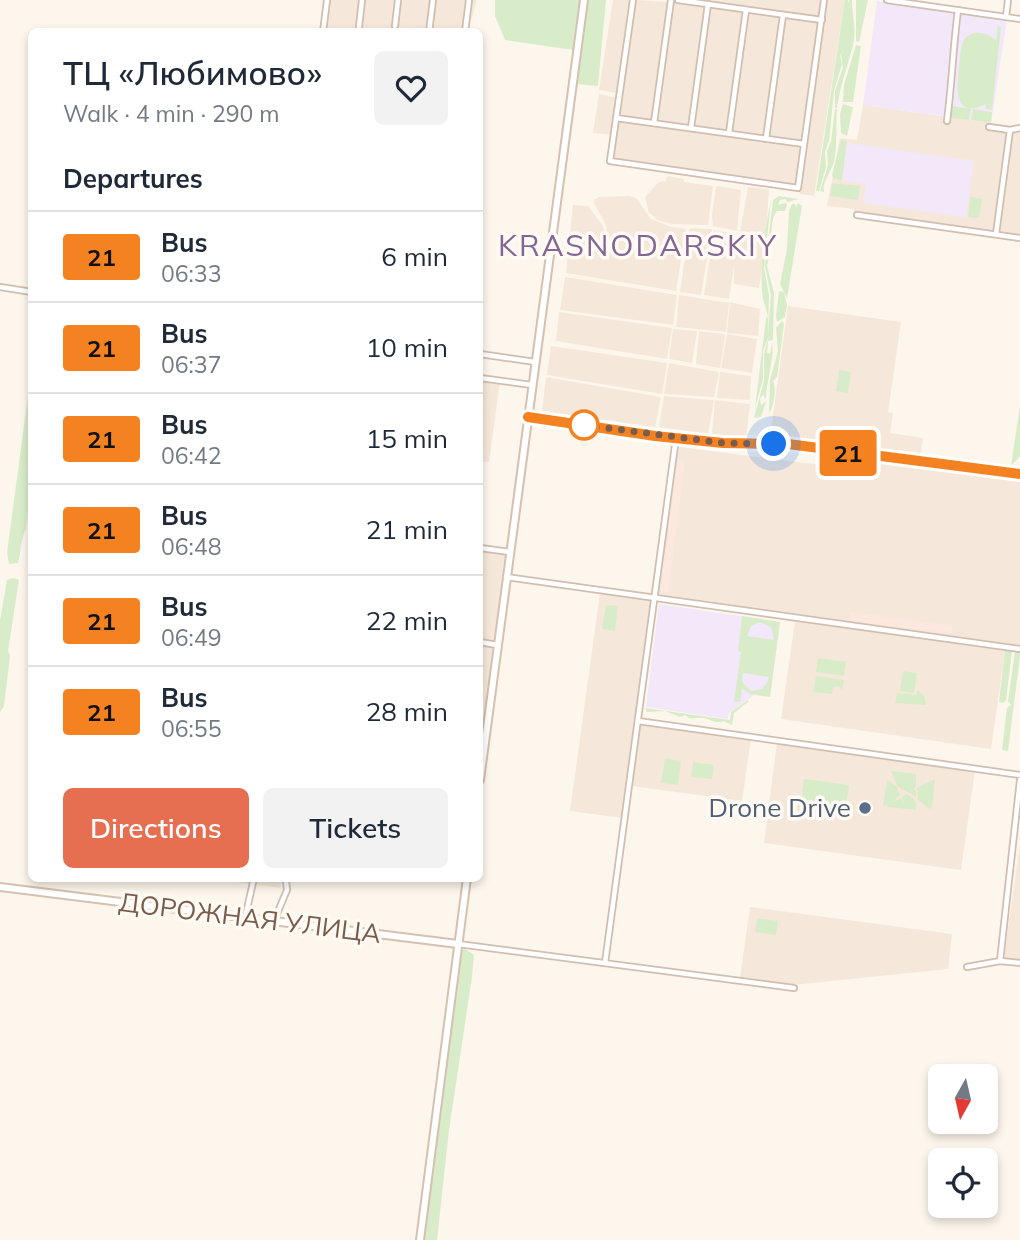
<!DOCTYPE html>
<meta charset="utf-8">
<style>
:root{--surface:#fff;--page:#f2f2f3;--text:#1f2937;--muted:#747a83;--line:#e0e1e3;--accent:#e76f51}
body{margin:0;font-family:Mulish,sans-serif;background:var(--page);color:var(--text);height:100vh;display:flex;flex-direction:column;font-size:26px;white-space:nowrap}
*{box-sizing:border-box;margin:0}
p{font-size:23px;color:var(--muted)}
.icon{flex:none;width:38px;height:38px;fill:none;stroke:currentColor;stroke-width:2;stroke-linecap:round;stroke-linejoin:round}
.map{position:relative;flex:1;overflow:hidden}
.side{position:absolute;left:28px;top:28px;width:455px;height:854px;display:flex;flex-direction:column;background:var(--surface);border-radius:10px;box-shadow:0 4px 10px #0003}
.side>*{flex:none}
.badge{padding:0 14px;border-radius:5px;font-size:24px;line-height:46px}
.needle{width:46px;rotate:188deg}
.controls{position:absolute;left:928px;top:1064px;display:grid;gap:14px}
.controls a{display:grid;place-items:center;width:70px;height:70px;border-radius:10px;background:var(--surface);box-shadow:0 4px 10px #0003;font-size:35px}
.you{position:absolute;width:35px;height:35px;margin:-18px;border:5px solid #fff;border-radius:50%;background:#1a73e8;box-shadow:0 0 0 10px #1a73e833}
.map>.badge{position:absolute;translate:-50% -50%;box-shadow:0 0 0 4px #fff}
h2{padding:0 35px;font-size:26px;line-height:63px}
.round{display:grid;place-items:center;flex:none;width:74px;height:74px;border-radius:10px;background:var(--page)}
.head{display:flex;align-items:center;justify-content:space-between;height:119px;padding:0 35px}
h1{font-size:33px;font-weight:600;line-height:52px}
.action{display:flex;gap:14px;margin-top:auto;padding:14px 35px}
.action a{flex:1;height:80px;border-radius:10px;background:var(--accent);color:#fff;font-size:28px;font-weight:600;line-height:80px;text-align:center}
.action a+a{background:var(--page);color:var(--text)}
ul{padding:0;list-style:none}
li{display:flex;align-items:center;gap:21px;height:91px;padding:0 35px;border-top:2px solid var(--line)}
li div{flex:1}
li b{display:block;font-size:26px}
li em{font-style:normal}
li .badge{min-width:77px;font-weight:700;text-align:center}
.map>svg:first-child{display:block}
.residential{fill:#f5e8da}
.commercial{fill:#fde8e0}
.education{fill:#f3e8fa}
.green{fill:#d8ecc9;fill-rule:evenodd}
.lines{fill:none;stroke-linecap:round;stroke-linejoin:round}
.street-casing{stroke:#d1beb0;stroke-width:8}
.secondary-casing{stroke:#d6c0b0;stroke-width:10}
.street{stroke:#fff;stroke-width:4.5}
.secondary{stroke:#fff;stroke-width:6}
.line-casing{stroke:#fff;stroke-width:16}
.line{stroke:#f58220;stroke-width:10}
.walk{stroke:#7a5c4d;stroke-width:7;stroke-dasharray:0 12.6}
.stop-dot{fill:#fff;stroke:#f58220;stroke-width:3.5}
.service-dot{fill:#5c6f8a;stroke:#fffaf3;stroke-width:2.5}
.labels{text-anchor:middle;stroke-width:7;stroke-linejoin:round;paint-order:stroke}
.service-label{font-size:26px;fill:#4e5e75;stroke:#fffaf3;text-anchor:end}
.street-label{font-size:26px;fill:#7a5c4d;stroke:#fffaf3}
.quarter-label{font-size:30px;letter-spacing:2px;fill:#846695;stroke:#fffaf3}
</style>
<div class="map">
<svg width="1020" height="1240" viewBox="0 0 1020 1240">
<rect width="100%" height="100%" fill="#fdf6ec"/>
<g class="residential">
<polygon points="324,0 477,0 468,31 321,32"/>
<polygon points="613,0 631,0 616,93 599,90"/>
<polygon points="635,0 669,2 651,120 618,115"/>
<polygon points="692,0 823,0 818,18"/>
<polygon points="826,0 845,0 814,196 800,194 799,191"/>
<polygon points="674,1 706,7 688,126 656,120"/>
<polygon points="710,7 743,12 726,131 693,126"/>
<polygon points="747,12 781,17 763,136 731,132"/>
<polygon points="785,18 819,23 801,142 768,136"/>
<polygon points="599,94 617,98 612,135 593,133"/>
<polygon points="863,105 1020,127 1020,242 853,216 854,209 827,206 840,138 857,140"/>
<polygon points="619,120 800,146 796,184 613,160"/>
<polygon points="667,176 684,179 684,182 713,186 708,225 672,224 658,220 649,213 645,197 659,182 666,181"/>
<polygon points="716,186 741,190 737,231 713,226 712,216"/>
<polygon points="748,187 769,189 765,249 759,288 734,284 734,266 729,299 704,295 714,230 736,234 736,255"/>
<polygon points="629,196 636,198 651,219 671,227 686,229 676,291 566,273 573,205 588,206 603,226 606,238 605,244 608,245 606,225 593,201 599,197"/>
<polygon points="693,228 712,229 701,295 680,292 689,229"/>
<polygon points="565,277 677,295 673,325 560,310"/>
<polygon points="679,295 729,303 726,332 676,327"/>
<polygon points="730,302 760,309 758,336 727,333"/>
<polygon points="788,306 901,322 888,412 893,413 890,433 923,438 920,458 770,437"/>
<polygon points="559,312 672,328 667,359 556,341"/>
<polygon points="673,329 697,331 692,363 669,359"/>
<polygon points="699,331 724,334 725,336 720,368 696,364"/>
<polygon points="727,334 757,339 752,373 721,368"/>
<polygon points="551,346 667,363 662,394 547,375"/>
<polygon points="669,363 719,372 714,397 664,394"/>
<polygon points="720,372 751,376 750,400 717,398"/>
<polygon points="546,377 661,397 655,427 542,411"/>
<polygon points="480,380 500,382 489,462 480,461"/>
<polygon points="664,396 714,400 708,434 659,427"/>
<polygon points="715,400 750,404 746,439 712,434"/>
<polygon points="679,447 845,468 847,457 1020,479 1020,645 658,594"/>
<polygon points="480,550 503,553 505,556 484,728 480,727"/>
<polygon points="600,593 652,600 622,818 570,811"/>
<polygon points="795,621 1005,651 991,749 781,719"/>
<polygon points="641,724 751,739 742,801 632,786"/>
<polygon points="777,743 975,770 961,870 764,843"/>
<polygon points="1020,843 1020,960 1004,958"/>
<polygon points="223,878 282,879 280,888 222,880"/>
<polygon points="750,907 952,934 948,969 793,985 740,978"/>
</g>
<g class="commercial">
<polygon points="678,460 685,461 668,592 661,591"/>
<polygon points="850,612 953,626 952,633 848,621"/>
</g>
<g class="education">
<polygon points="877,1 1007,20 991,123 863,105"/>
<polygon points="847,143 974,161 966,217 863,203 866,184 842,180"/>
<polygon points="659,604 780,622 770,697 754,695 729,713 728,719 646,707"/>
</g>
<g class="green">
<polygon points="495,0 580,0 573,50 505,40 495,16"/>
<polygon points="588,0 606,0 598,86 577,84"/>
<path d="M845,0H848L849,3V0H852C852,15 857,30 853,45C848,65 840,85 837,108H835V91L843,68L841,55L844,48L840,56L842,64L834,91L829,141L825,152L826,167L819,191H816Z"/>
<polygon points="856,0 868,0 859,42 856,41"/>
<path d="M998,26L1001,27L992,110L986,109V104C955,120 956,90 959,70C960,61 960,50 963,42C970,28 987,32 996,40Z"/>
<polygon points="856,45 861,46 853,102 843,102 844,85"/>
<polygon points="843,104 853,107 847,136 841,133 840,114"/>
<polygon points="952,106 971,109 969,120 951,118"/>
<path d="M835,109H837C836,123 837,144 835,156C834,170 822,179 824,192L820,191L828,165L827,151L831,142Z"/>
<polygon points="973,109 992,112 991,123 971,120"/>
<polygon points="841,140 847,141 842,180 834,179 832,175"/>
<polygon points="832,183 860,186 858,200 830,196"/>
<path d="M779,196L798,199L788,202L785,199L780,200L778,205L786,203L787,205L785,211H777C772,216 770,235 773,240L767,266L774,293L773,340L768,341L767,353L770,354L772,343C775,355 766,383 766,399L763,395L760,398L761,405L766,401L761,417L754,418L764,381V354L769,335L763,351V379L755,408L766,318L768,317C767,309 763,303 762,291C760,262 765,229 771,200L764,268L769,295L768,333L771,296L765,266L773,200Z"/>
<polygon points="970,197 982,199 979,218 968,217"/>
<polygon points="798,203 802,206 787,298 780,284 787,249 789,211 792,204 795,204 796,207"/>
<polygon points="779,291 784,292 787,305 785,317 777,322 776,316"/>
<path d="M782,321L784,324L777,377L773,381C777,389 774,406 769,413L770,380L778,351L776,328Z"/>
<polygon points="839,370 851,372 848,393 836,391"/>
<path d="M31,373L32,475L26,529C21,537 21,552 18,563L9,564L7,553Z"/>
<polygon points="1020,406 1020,456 1011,466"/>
<polygon points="14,578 19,580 8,651 10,656 4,706 0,712 0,620 7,580"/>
<polygon points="606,605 618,606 615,631 602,629"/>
<path d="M742,616L780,622L770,697L750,694L742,688L740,702L734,701L741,652L738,651ZM760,622L771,627L774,640L747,636L751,626ZM743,673L769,677L767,683L762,689L751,691L742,682Z"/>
<polygon points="1005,650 1012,651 1006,700 1003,703 999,702"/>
<polygon points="1015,652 1020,652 1020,656 1008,751 1002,750 1007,708 1011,705 1008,701"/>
<polygon points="818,658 846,662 844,676 816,672"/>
<polygon points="903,671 917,673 914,693 900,691"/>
<polygon points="816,676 844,680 842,690 839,686 833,687 832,694 813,692"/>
<polygon points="917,690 924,695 926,705 895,703 897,693 916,695"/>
<path d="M748,700L749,701L734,713L732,725L724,721C716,724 712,720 704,718C699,717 694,719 689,718L685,715L680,717L665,711L647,712L645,708L730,720L731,712Z"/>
<polygon points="665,758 681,761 678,785 661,783"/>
<polygon points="693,762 714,765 712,779 691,777"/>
<polygon points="891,771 916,774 916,787 913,789 916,790 916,797 897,786"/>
<polygon points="804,779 849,785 845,814 800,808"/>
<polygon points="935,779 932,808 930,809 918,800 917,788"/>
<polygon points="887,780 896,786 900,795 891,803 901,798 905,806 902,797 907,794 916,801 916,810 888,807 887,804 883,806"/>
<polygon points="757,918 778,921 776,935 755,932"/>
<polygon points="465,949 474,955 472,977 449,1130 437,1240 423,1240 459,958 461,951"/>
</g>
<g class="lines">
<defs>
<g id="street">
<polyline points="633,0 610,161 798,188 824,0"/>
<polyline points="678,0 822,20"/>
<polyline points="887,0 1020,19"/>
<polyline points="1006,17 1008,0"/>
<polyline points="395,26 398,0"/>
<polyline points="359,27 362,0"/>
<polyline points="323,32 327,0"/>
<polyline points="429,32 433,0"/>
<polyline points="465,32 469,0"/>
<polyline points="616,118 804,144"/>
<path d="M947,121C952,83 953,48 958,10"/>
<polyline points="654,123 671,0"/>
<polyline points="989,127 1010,130 1020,128"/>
<polyline points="691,128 708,4"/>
<polyline points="729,133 746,10"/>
<polyline points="766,139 783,15"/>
<polyline points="857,215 1020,238"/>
<polyline points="996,234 1010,130"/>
<polyline points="0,287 32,292"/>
<polyline points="480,354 535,362"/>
<polyline points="480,378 532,385"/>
<polyline points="480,548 510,552"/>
<polyline points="506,577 1020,649"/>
<polyline points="480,642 497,645"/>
<polyline points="638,721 1020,775"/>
<polyline points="245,918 254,878"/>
<polyline points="274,921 287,890 286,881"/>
<polyline points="458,944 794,988"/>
<polyline points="1000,961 1020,780"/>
<polyline points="605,963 676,438"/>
<polyline points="967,967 1000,961 1020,963"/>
</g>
<g id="secondary">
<polyline points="528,417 659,436 723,443 788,444 1020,474"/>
<polyline points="480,780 584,0"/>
<polyline points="0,887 458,944"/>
<polyline points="420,1240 467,878"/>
</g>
</defs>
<use href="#street" class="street-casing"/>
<use href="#secondary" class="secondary-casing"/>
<use href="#street" class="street"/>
<use href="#secondary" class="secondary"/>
</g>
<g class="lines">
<defs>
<polyline id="line" points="528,417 655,436 723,443 788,444 1020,474"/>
</defs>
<use href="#line" class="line-casing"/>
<use href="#line" class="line"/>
<polyline class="walk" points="584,425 723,443 774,444"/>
</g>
<circle class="stop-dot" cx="584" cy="425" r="14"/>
<circle class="service-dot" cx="865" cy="808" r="7"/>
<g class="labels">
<g class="service-label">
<text x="851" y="817">Drone Drive</text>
</g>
<g class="street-label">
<text transform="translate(250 918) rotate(7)" y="9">ДОРОЖНАЯ УЛИЦА</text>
</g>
<g class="quarter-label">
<text x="638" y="256">KRASNODARSKIY</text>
</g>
</g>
</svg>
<div class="controls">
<a><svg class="needle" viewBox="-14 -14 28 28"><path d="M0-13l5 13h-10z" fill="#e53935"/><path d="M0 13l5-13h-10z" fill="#747a83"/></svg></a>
<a><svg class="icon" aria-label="locate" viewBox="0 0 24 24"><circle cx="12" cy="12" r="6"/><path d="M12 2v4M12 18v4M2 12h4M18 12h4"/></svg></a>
</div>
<div class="you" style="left:774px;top:444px"></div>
<b class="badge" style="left:848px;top:453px;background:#f58220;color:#111">21</b>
<section class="side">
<div class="head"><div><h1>ТЦ «Любимово»</h1><p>Walk · 4 min · 290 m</p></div><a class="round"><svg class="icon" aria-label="heart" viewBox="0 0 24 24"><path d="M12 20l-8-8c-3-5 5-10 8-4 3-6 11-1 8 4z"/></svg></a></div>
<h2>Departures</h2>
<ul>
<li><span class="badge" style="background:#f58220;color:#111">21</span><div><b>Bus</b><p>06:33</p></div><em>6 min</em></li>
<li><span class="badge" style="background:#f58220;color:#111">21</span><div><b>Bus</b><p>06:37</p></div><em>10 min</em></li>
<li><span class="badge" style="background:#f58220;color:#111">21</span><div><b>Bus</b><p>06:42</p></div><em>15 min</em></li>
<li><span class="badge" style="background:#f58220;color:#111">21</span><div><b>Bus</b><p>06:48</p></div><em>21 min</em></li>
<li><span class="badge" style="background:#f58220;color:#111">21</span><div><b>Bus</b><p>06:49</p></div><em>22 min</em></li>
<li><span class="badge" style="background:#f58220;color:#111">21</span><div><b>Bus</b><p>06:55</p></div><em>28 min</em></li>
</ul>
<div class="action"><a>Directions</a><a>Tickets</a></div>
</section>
</div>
